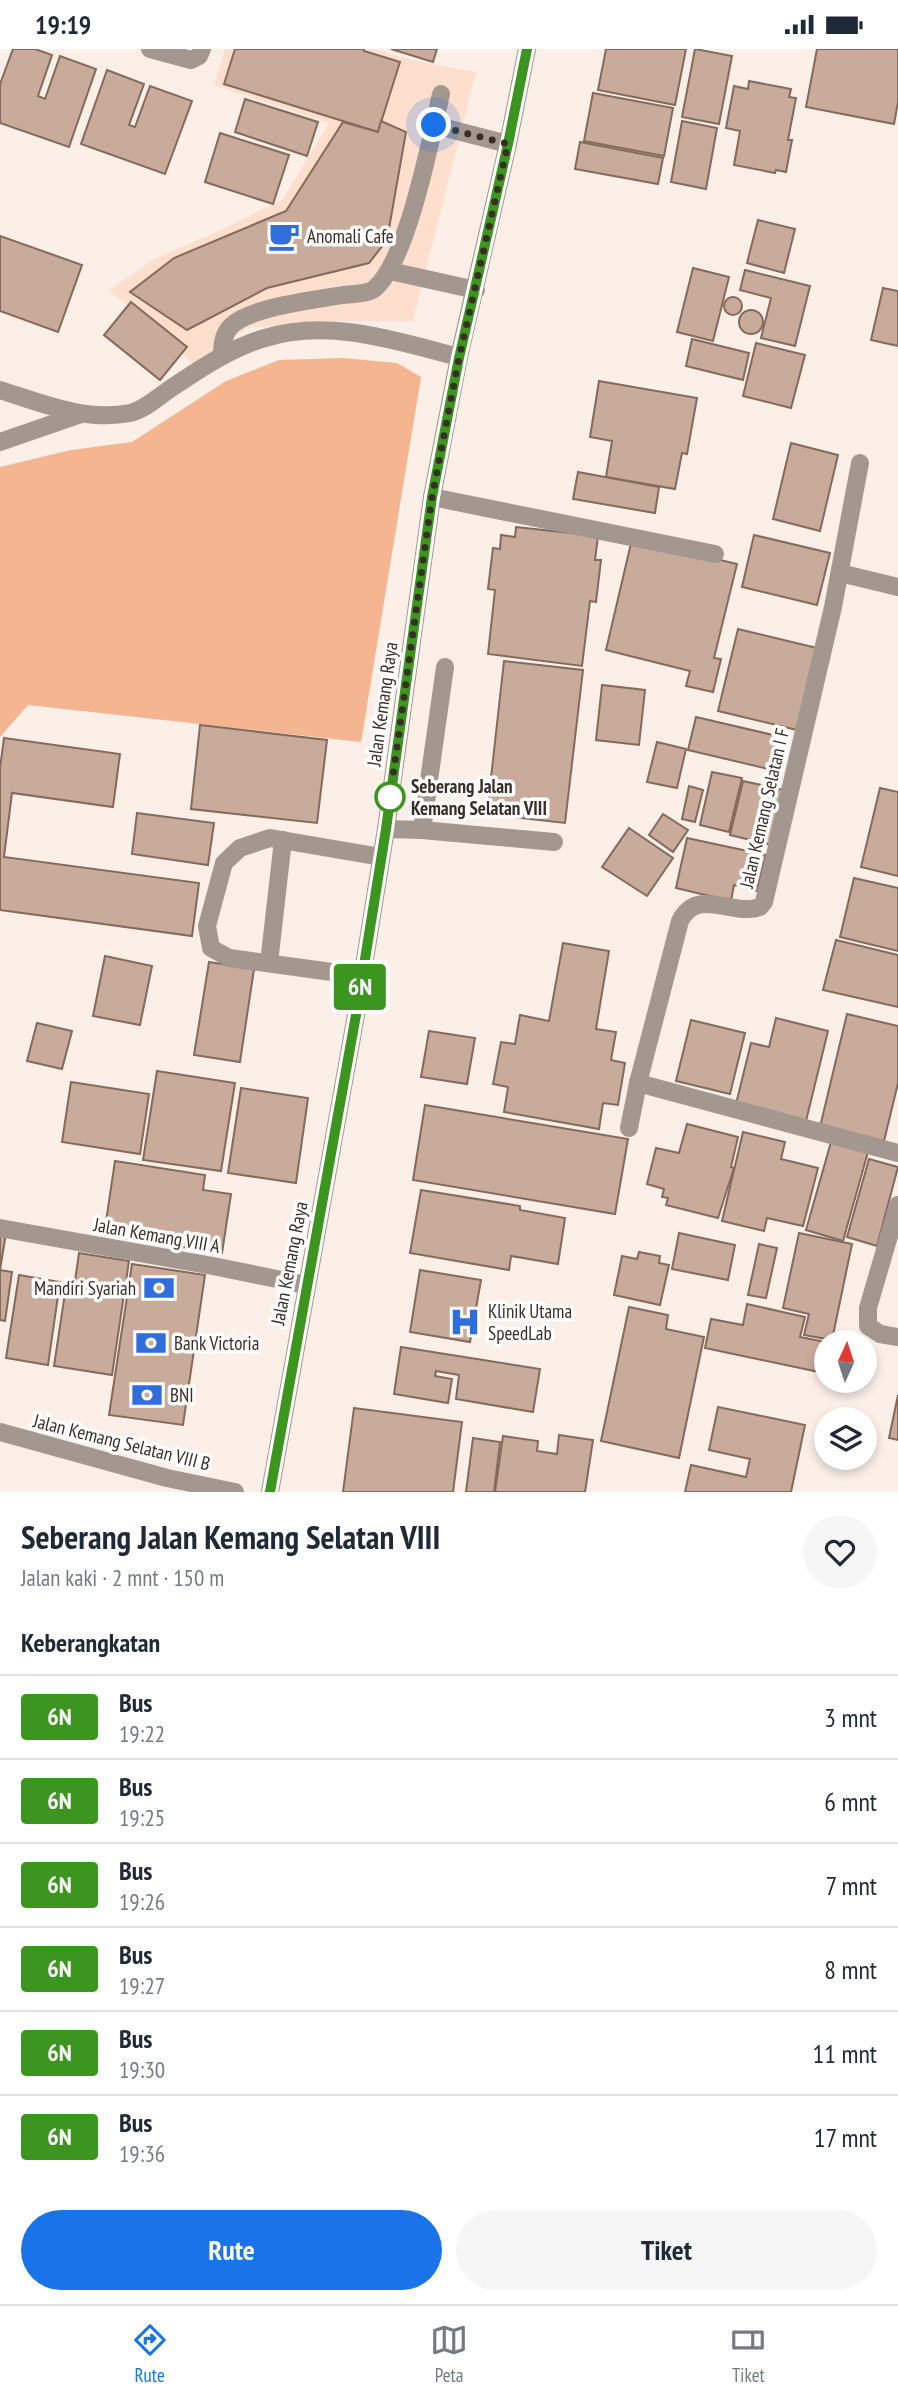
<!DOCTYPE html>
<html lang="id">
<meta charset="utf-8">
<style>
:root{--surface:#fff;--page:#f6f6f7;--text:#1f2937;--muted:#747a83;--line:#e0e1e3;--accent:#1a73e8}
body{margin:0;font-family:"PT Sans Narrow",sans-serif;background:var(--page);color:var(--text);height:100vh;display:flex;flex-direction:column;font-size:26px;white-space:nowrap}
*{box-sizing:border-box;margin:0}
p{font-size:23px;color:var(--muted)}
.icon{flex:none;width:38px;height:38px;fill:none;stroke:currentColor;stroke-width:2;stroke-linecap:round;stroke-linejoin:round}
.map{position:relative;height:1443px;overflow:hidden}
.panel{display:flex;flex-direction:column;background:var(--surface);flex:1}
.panel>*{flex:none}
.badge{padding:0 14px;border-radius:5px;font-size:24px;line-height:46px}
.needle{width:46px;rotate:3deg}
.buttons{position:absolute;left:814px;top:1281px;display:grid;gap:14px}
.buttons a{display:grid;place-items:center;width:63px;height:63px;border-radius:50%;background:var(--surface);box-shadow:0 4px 10px #0003;font-size:35px}
.you{position:absolute;width:35px;height:35px;margin:-18px;border:5px solid #fff;border-radius:50%;background:#1a73e8;box-shadow:0 0 0 10px #1a73e833}
.map>.badge{position:absolute;translate:-50% -50%;box-shadow:0 0 0 4px #fff}
h2{padding:0 21px;font-size:26px;line-height:63px}
.round{display:grid;place-items:center;flex:none;width:74px;height:74px;border-radius:37px;background:var(--page)}
.summary{display:flex;align-items:center;justify-content:space-between;height:119px;padding:0 21px}
h1{font-size:33px;font-weight:800;line-height:52px}
.action{display:flex;gap:14px;margin-top:auto;padding:14px 21px}
.action a{flex:1;height:80px;border-radius:42px;background:var(--accent);color:#fff;font-size:28px;font-weight:800;line-height:80px;text-align:center}
.action a+a{background:var(--page);color:var(--text)}
ul{padding:0;list-style:none}
li{display:flex;align-items:center;gap:21px;height:84px;padding:0 21px;border-top:2px solid var(--line)}
li div{flex:1}
li b{display:block;font-size:26px}
li em{font-style:normal}
li .badge{min-width:77px;font-weight:700;text-align:center}
.status{display:flex;justify-content:space-between;align-items:center;height:49px;padding:0 35px;background:var(--surface);direction:ltr}
.status svg{height:19px;fill:currentColor}
.tab-bar{display:flex;justify-content:space-around;align-items:center;height:98px;border-top:2px solid var(--line);background:var(--surface);font-size:19px;color:var(--muted)}
.tab-bar a{display:grid;justify-items:center;gap:4px}
.tab-bar .current{color:var(--accent)}
.map>svg:first-child{display:block}
.built{fill:#fedfce}
.green{fill:#f6b591}
.building{fill:#c8ab9b;stroke:#856a5c;stroke-width:2}
.lines{fill:none;stroke-linecap:round;stroke-linejoin:round}
.minor{stroke:#a49790;stroke-width:18}
.line-casing{stroke:#fff;stroke-width:16}
.line{stroke:#3b951e;stroke-width:10}
.walk{stroke:#392e27;stroke-width:7;stroke-dasharray:0 12.6}
.stop-dot{fill:#fff;stroke:#3b951e;stroke-width:3.5}
.labels{text-anchor:middle;stroke-width:7;stroke-linejoin:round;paint-order:stroke}
.poi-label{font-size:19px;fill:#392e27;stroke:#fff;text-anchor:start}
.street-label{font-size:19px;fill:#392e27;stroke:#fff}
.stop-label{font-size:19px;font-weight:bold;fill:#392e27;stroke:#fff;text-anchor:start}
</style>
<div class="status"><b>19:19</b><svg viewBox="0 0 49 12"><path d="M0 12V9h3v3zM5 12V6h3v6zM10 12V3h3v9zM15 12V0h3v12zM26 1h20v11H26zM47 4h2v5h-2z"/></svg></div>
<div class="map">
<svg width="898" height="1443" viewBox="0 0 898 1443">
<rect width="100%" height="100%" fill="#fbefe8"/>
<polygon class="built" points="225,0 375,0 411,11 476,23 413,272 319,272 248,279 193,315 109,241 156,209 221,181 283,150 329,74 214,36"/>
<polygon class="green" points="343,309 397,314 421,328 361,693 28,656 0,688 0,418 71,401 132,393 226,332 279,311"/>
<g class="building">
<polygon points="13,0 35,0 52,6 38,47 45,50 60,7 96,20 69,98 0,74 0,35"/>
<polygon points="235,0 364,0 364,2 400,13 378,83 224,35"/>
<polygon points="391,0 437,0 433,13"/>
<polygon points="606,0 686,0 675,56 598,41"/>
<polygon points="695,0 732,7 719,75 682,68"/>
<polygon points="817,0 898,0 898,53 894,75 806,58"/>
<polygon points="107,21 144,35 129,76 135,78 150,37 192,52 165,125 81,95"/>
<polygon points="749,32 791,40 789,48 796,49 788,91 792,91 786,123 776,121 775,124 734,116 740,82 726,79 734,37 748,40"/>
<polygon points="593,44 673,59 664,107 584,92"/>
<polygon points="245,50 318,73 307,107 235,83"/>
<polygon points="381,72 406,83 387,191 369,214 267,239 187,281 130,243 174,209 286,162 343,73 378,83"/>
<polygon points="682,72 717,79 706,140 671,133"/>
<polygon points="220,84 289,106 273,155 205,133"/>
<polygon points="580,93 663,109 658,135 575,120"/>
<polygon points="758,171 795,180 784,224 747,214"/>
<polygon points="0,187 82,216 58,283 0,262"/>
<polygon points="693,219 729,228 713,292 677,283"/>
<polygon points="745,221 810,237 795,297 761,289 771,249 740,241"/>
<polygon points="883,239 898,242 898,297 871,291"/>
<circle cx="733" cy="257" r="9"/>
<polygon points="131,253 187,298 160,331 104,286"/>
<circle cx="751" cy="273" r="12"/>
<polygon points="692,290 749,304 743,331 686,317"/>
<polygon points="756,294 805,306 791,359 743,347"/>
<polygon points="599,332 697,349 687,405 682,404 675,440 606,428 612,392 590,388"/>
<polygon points="791,394 838,406 820,482 773,470"/>
<polygon points="578,423 659,438 655,464 573,450"/>
<polygon points="516,478 598,487 595,511 601,511 596,553 590,552 582,617 488,605 495,541 488,540 493,499 500,500 501,486 515,488"/>
<polygon points="754,486 830,504 817,556 742,538"/>
<polygon points="632,490 737,515 714,609 721,610 713,643 686,637 690,622 606,601"/>
<polygon points="738,580 817,599 797,681 718,662"/>
<polygon points="504,612 583,621 565,774 487,765"/>
<polygon points="602,636 645,641 639,696 596,691"/>
<polygon points="696,668 786,689 777,722 688,701"/>
<polygon points="200,676 327,691 317,774 191,760"/>
<polygon points="4,689 120,705 113,758 12,744 4,808 199,834 192,887 0,861 0,719"/>
<polygon points="657,693 686,700 677,739 647,733"/>
<polygon points="712,723 742,729 729,783 700,776"/>
<polygon points="743,732 784,741 771,796 730,786"/>
<polygon points="689,737 703,741 695,773 682,770"/>
<polygon points="880,739 898,743 898,827 861,818"/>
<polygon points="137,764 214,774 208,816 132,805"/>
<polygon points="663,765 688,781 673,803 649,786"/>
<polygon points="629,779 673,809 647,847 602,818"/>
<polygon points="687,789 766,806 757,842 734,836 731,852 676,839"/>
<polygon points="854,829 898,839 898,902 840,888"/>
<polygon points="836,891 898,906 898,958 823,941"/>
<polygon points="563,894 609,902 596,980 616,983 611,1011 625,1014 618,1056 603,1054 599,1080 504,1063 508,1038 493,1035 501,993 515,995 520,966 549,972"/>
<polygon points="105,907 152,917 140,976 93,967"/>
<polygon points="209,913 254,920 240,1013 194,1006"/>
<polygon points="847,965 898,977 898,1034 884,1092 820,1078"/>
<polygon points="776,969 828,982 806,1072 736,1055 751,994 769,998"/>
<polygon points="691,971 745,984 730,1045 676,1032"/>
<polygon points="37,974 72,982 62,1020 27,1012"/>
<polygon points="429,982 475,989 467,1035 421,1028"/>
<polygon points="157,1022 235,1034 221,1122 143,1111"/>
<polygon points="71,1033 149,1045 140,1105 62,1093"/>
<polygon points="241,1039 308,1049 296,1134 228,1124"/>
<polygon points="425,1056 628,1090 615,1165 413,1131"/>
<polygon points="687,1075 738,1088 731,1118 734,1119 718,1169 666,1156 668,1149 662,1148 664,1140 647,1135 656,1099 679,1104"/>
<polygon points="743,1083 785,1093 781,1110 818,1119 803,1177 767,1169 764,1182 722,1172"/>
<polygon points="831,1093 868,1103 843,1192 806,1181"/>
<polygon points="869,1110 898,1118 877,1197 847,1188"/>
<polygon points="115,1112 205,1126 203,1141 231,1145 222,1204 104,1186"/>
<polygon points="421,1141 520,1157 520,1161 565,1169 558,1215 511,1207 509,1221 410,1204"/>
<polygon points="0,1184 6,1184 0,1221 12,1223 5,1272 0,1271"/>
<polygon points="679,1184 735,1196 728,1231 672,1220"/>
<polygon points="799,1184 852,1195 832,1291 804,1286 809,1265 783,1259"/>
<polygon points="759,1195 777,1199 766,1249 748,1246"/>
<polygon points="639,1203 660,1207 659,1214 669,1216 660,1256 614,1246 622,1207 637,1210"/>
<polygon points="79,1204 129,1212 112,1326 54,1317 67,1231 75,1232"/>
<polygon points="132,1215 205,1226 183,1376 109,1366"/>
<polygon points="420,1221 481,1231 470,1293 410,1283"/>
<polygon points="19,1226 60,1233 48,1316 6,1309"/>
<polygon points="747,1255 805,1268 800,1288 826,1293 819,1323 705,1299 711,1270 743,1276"/>
<polygon points="629,1258 668,1266 666,1280 704,1288 679,1409 601,1392"/>
<polygon points="401,1298 540,1320 533,1363 456,1350 459,1326 436,1322 435,1327 452,1330 448,1354 394,1345"/>
<polygon points="898,1346 898,1391 889,1389"/>
<polygon points="718,1358 805,1376 791,1443 685,1443 691,1416 746,1428 750,1410 709,1401"/>
<polygon points="354,1359 462,1373 453,1443 343,1443"/>
<polygon points="559,1386 593,1391 585,1443 495,1443 503,1387 538,1392 537,1402 557,1405"/>
<polygon points="473,1389 500,1393 494,1443 466,1443"/>
</g>
<g class="lines">
<g class="minor">
<polyline points="150,0 191,11 199,7 202,0"/>
<polyline points="434,76 508,95"/>
<polyline points="390,222 476,241"/>
<path d="M222,307C222,296 223,285 231,277C250,258 315,251 343,246C352,245 367,245 374,240C407,214 431,89 441,45"/>
<path d="M0,341C41,354 86,373 130,364C143,361 156,350 167,342C197,322 230,299 265,289C330,269 396,292 459,308"/>
<polyline points="0,393 81,365"/>
<polyline points="432,448 715,505"/>
<polyline points="840,524 898,538"/>
<polyline points="386,780 422,781 554,793"/>
<polyline points="422,781 445,618"/>
<polyline points="269,914 283,791"/>
<polyline points="361,927 229,909 211,899 207,877 224,814 240,799 270,789 381,808"/>
<polyline points="638,1034 898,1104"/>
<path d="M629,1079L638,1034L680,872C698,837 732,868 760,858L764,853L833,558L860,414"/>
<polyline points="898,1156 868,1259 868,1277 880,1285 898,1288"/>
<polyline points="0,1179 213,1217 306,1236"/>
<polyline points="0,1383 167,1429 235,1443"/>
<polyline points="270,1443 356,966 386,780 432,448 459,308 508,95 527,0"/>
</g>
</g>
<g class="lines">
<defs>
<polyline id="line" points="270,1443 356,966 386,780 432,448 459,309 508,95 527,0"/>
</defs>
<use href="#line" class="line-casing"/>
<use href="#line" class="line"/>
<polyline class="walk" points="390,748 432,448 459,309 508,95 434,76"/>
</g>
<defs>
<symbol id="cafe-bare" viewBox="-9 -9 18 18"><path d="M-5.5-4.5H6V0H3Q3 3.5 0 3.5H-2.5Q-5.5 3.5-5.5 0ZM3-3.2v2h1.7v-2ZM-6 4.5H4V6H-6Z" fill="#2f6edc" stroke="#fff" stroke-width="2.5" paint-order="stroke"/></symbol>
<symbol id="bank-bare" viewBox="-9 -9 18 18"><path d="M-6-4H6V4H-6ZM0-2.3a2.3 2.3 0 1 0 0 4.6a2.3 2.3 0 1 0 0-4.6Z" fill="#2f6edc" stroke="#fff" stroke-width="2.5" paint-order="stroke"/></symbol>
<symbol id="hospital-bare" viewBox="-9 -9 18 18"><path d="M-5-5h3v3.5h4V-5h3V5h-3V1.5h-4V5h-3Z" fill="#2f6edc" stroke="#fff" stroke-width="2.5" paint-order="stroke"/></symbol>
</defs>
<g fill-rule="evenodd">
<use href="#cafe-bare" x="262" y="165" width="44" height="44"/>
<use href="#bank-bare" x="137" y="1217" width="44" height="44"/>
<use href="#hospital-bare" x="443" y="1251" width="44" height="44"/>
<use href="#bank-bare" x="129" y="1272" width="44" height="44"/>
<use href="#bank-bare" x="125" y="1324" width="44" height="44"/>
</g>
<circle class="stop-dot" cx="390" cy="748" r="14"/>
<g class="labels">
<g class="poi-label">
<text x="307" y="194">Anomali Cafe</text>
<text x="136" y="1246" text-anchor="end">Mandiri Syariah</text>
<text x="488" y="1269">Klinik Utama<tspan x="488" dy="22">SpeedLab</tspan></text>
<text x="174" y="1301">Bank Victoria</text>
<text x="170" y="1353">BNI</text>
</g>
<g class="street-label">
<text transform="translate(382 655) rotate(-82)" y="7">Jalan Kemang Raya</text>
<text transform="translate(764 759) rotate(-77)" y="7">Jalan Kemang Selatan I F</text>
<text transform="translate(157 1186) rotate(10)" y="7">Jalan Kemang VIII A</text>
<text transform="translate(289 1214) rotate(-79)" y="7">Jalan Kemang Raya</text>
<text transform="translate(122 1393) rotate(14)" y="7">Jalan Kemang Selatan VIII B</text>
</g>
<g class="stop-label">
<text x="411" y="744">Seberang Jalan<tspan x="411" dy="22">Kemang Selatan VIII</tspan></text>
</g>
</g>
</svg>
<div class="buttons">
<a><svg class="needle" viewBox="-14 -14 28 28"><path d="M0-13l5 13h-10z" fill="#e53935"/><path d="M0 13l5-13h-10z" fill="#747a83"/></svg></a>
<a><svg class="icon" aria-label="layers" viewBox="0 0 24 24"><path d="M12 4l9 5-9 5-9-5zM3 14l9 5 9-5"/></svg></a>
</div>
<div class="you" style="left:434px;top:76px"></div>
<b class="badge" style="left:360px;top:938px;background:#3b951e;color:#fff">6N</b>
</div>
<section class="panel">
<div class="summary"><div><h1>Seberang Jalan Kemang Selatan VIII</h1><p>Jalan kaki · 2 mnt · 150 m</p></div><a class="round"><svg class="icon" aria-label="heart" viewBox="0 0 24 24"><path d="M12 20l-8-8c-3-5 5-10 8-4 3-6 11-1 8 4z"/></svg></a></div>
<h2>Keberangkatan</h2>
<ul>
<li><span class="badge" style="background:#3b951e;color:#fff">6N</span><div><b>Bus</b><p>19:22</p></div><em>3 mnt</em></li>
<li><span class="badge" style="background:#3b951e;color:#fff">6N</span><div><b>Bus</b><p>19:25</p></div><em>6 mnt</em></li>
<li><span class="badge" style="background:#3b951e;color:#fff">6N</span><div><b>Bus</b><p>19:26</p></div><em>7 mnt</em></li>
<li><span class="badge" style="background:#3b951e;color:#fff">6N</span><div><b>Bus</b><p>19:27</p></div><em>8 mnt</em></li>
<li><span class="badge" style="background:#3b951e;color:#fff">6N</span><div><b>Bus</b><p>19:30</p></div><em>11 mnt</em></li>
<li><span class="badge" style="background:#3b951e;color:#fff">6N</span><div><b>Bus</b><p>19:36</p></div><em>17 mnt</em></li>
</ul>
<div class="action"><a>Rute</a><a>Tiket</a></div>
</section>
<nav class="tab-bar">
<a class="current"><svg class="icon" aria-label="directions" viewBox="0 0 24 24"><path d="M12 3l9 9-9 9-9-9zM9 14v-3h6M13 9l2 2-2 2"/></svg>Rute</a>
<a><svg class="icon" aria-label="map" viewBox="0 0 24 24"><path d="M3 6l6-2 6 2 6-2v14l-6 2-6-2-6 2zM9 4v14M15 6v14"/></svg>Peta</a>
<a><svg class="icon" aria-label="tickets" viewBox="0 0 24 24"><path d="M3 7h18v10H3zM15 7v10"/></svg>Tiket</a>
</nav>
